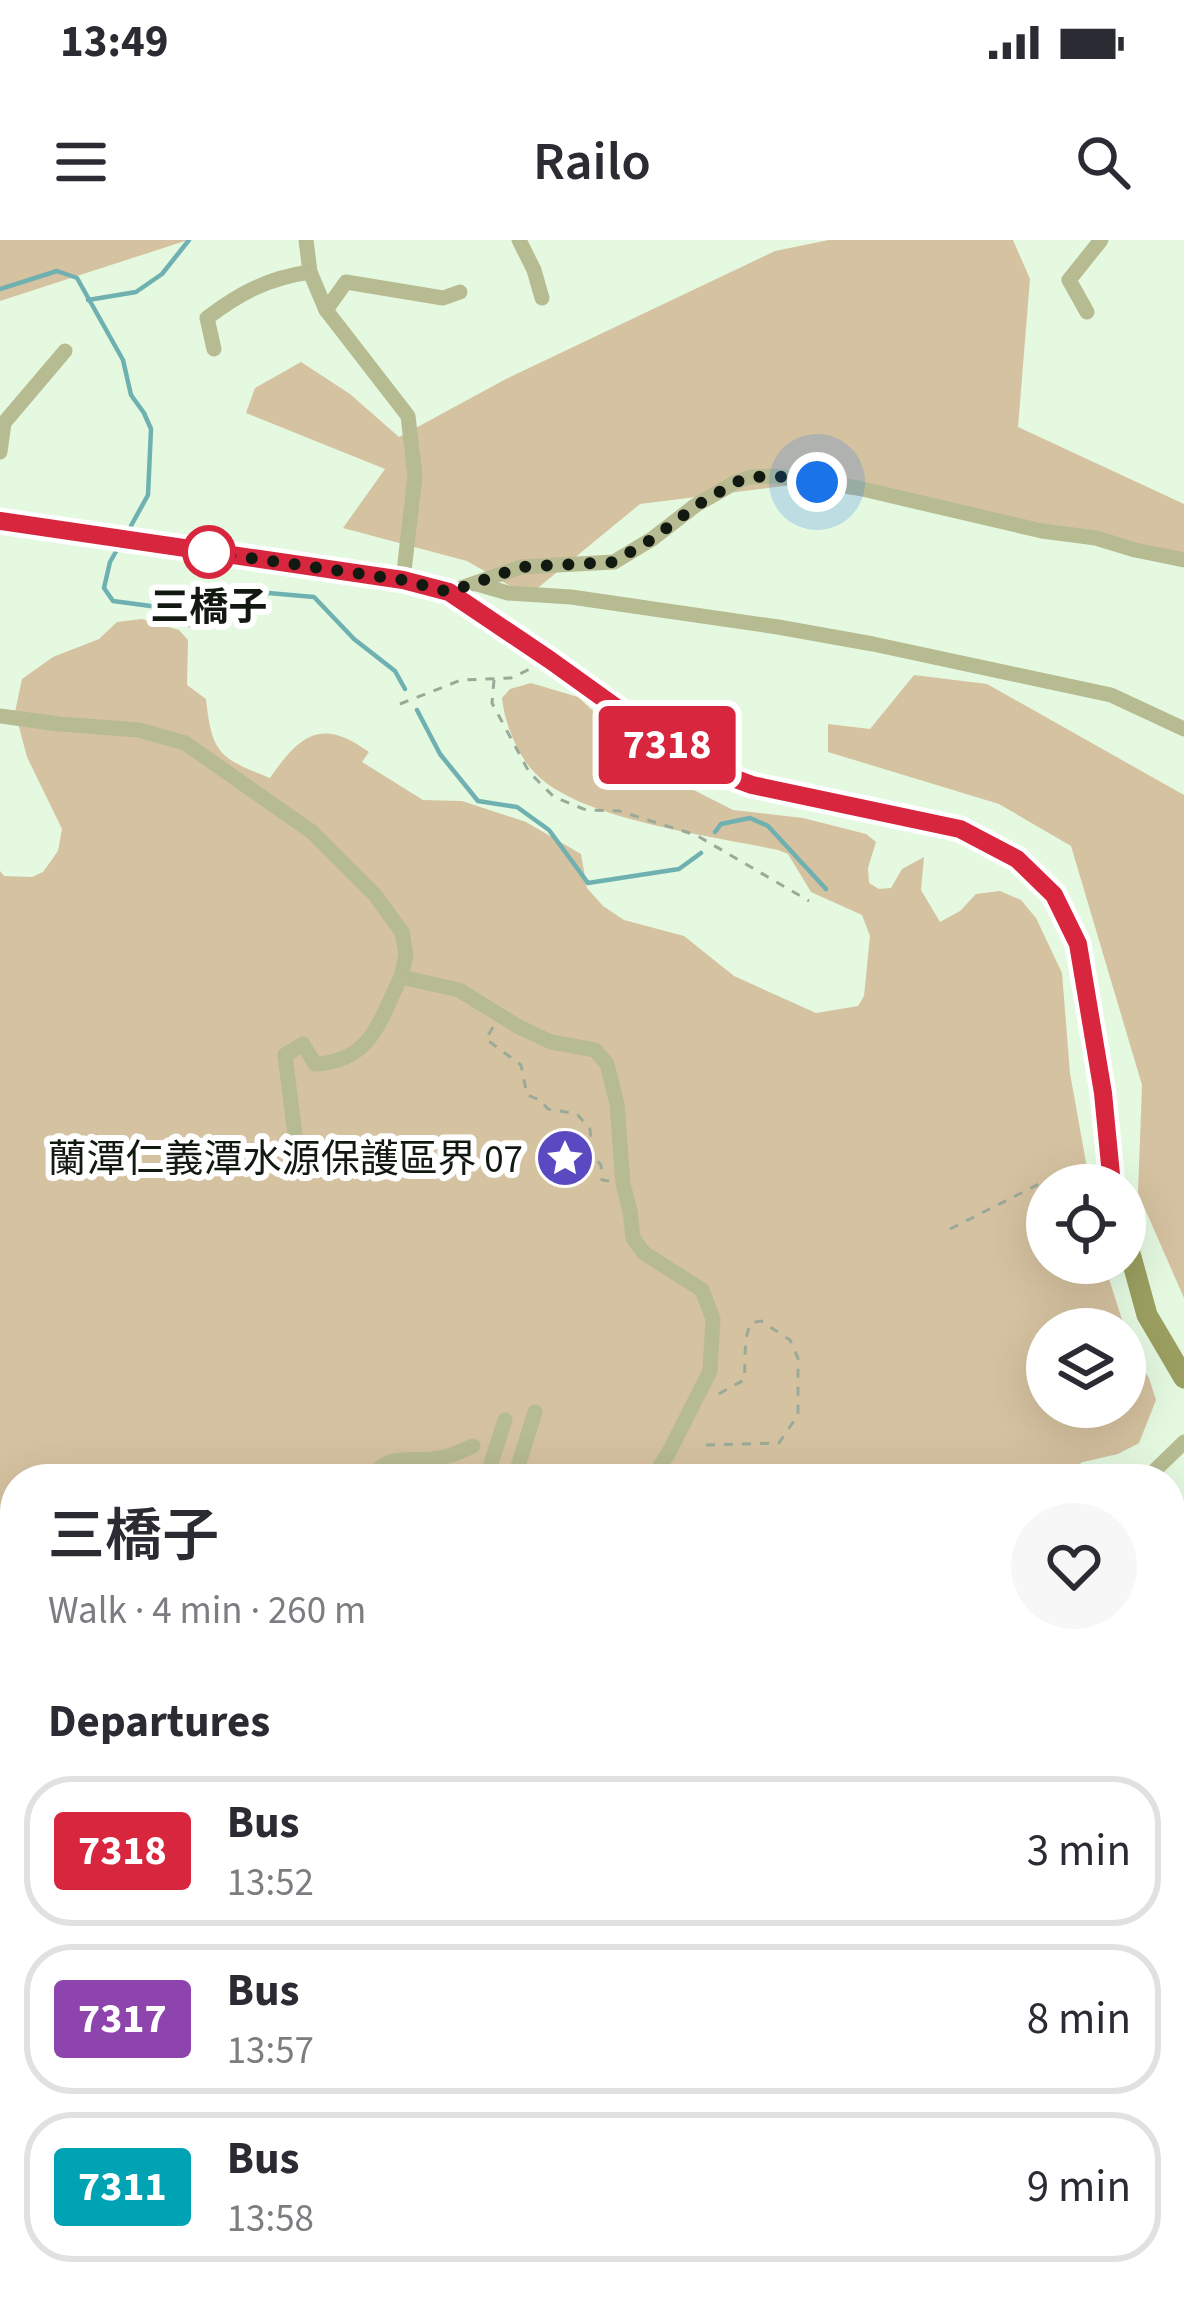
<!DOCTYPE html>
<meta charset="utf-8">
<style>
:root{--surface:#fff;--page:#f7f7f7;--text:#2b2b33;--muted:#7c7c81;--line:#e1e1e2}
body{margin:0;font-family:"Source Sans 3","Noto Sans TC",sans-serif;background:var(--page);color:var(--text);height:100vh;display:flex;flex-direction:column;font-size:45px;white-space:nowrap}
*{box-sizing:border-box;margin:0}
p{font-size:39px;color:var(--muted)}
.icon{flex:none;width:66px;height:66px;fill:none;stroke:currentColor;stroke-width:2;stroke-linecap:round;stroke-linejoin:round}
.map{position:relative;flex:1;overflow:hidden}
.side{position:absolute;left:0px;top:1224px;width:1185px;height:843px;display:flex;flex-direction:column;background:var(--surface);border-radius:48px 48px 0 0;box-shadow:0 12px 48px #0002}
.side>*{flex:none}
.badge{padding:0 24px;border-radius:9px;font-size:42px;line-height:78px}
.buttons{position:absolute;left:1026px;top:924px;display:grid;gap:24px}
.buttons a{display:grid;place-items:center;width:120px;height:120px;border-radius:50%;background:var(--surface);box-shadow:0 12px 48px #0002;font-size:60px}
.you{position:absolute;width:60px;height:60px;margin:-30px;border:9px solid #fff;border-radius:50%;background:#1a73e8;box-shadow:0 0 0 18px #1a73e833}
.map>.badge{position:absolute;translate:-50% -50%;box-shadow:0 0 0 6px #fff}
h2{padding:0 48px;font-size:45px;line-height:108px}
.round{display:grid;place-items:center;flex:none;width:126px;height:126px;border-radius:63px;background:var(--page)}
.headline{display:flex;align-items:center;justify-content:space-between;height:204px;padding:0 48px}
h1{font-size:57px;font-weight:600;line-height:90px}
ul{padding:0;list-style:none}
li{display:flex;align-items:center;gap:36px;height:150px;margin:0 24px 18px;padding:0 24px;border:6px solid var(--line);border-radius:48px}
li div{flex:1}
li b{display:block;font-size:45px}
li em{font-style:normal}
li .badge{min-width:132px;font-weight:700;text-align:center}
.status{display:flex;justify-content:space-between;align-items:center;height:84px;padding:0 60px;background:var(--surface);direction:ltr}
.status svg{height:33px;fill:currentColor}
header{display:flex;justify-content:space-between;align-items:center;height:156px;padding:0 48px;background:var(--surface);font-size:54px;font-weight:600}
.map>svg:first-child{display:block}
.green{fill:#d5c2a0}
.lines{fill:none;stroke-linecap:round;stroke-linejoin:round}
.stream{stroke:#6fb0b1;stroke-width:4.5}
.path{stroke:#9baa98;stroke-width:3;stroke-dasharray:9 9;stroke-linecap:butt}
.street{stroke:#b7bb91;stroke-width:15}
.secondary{stroke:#9b9f60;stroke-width:21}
.line-casing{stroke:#fff;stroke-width:27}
.line{stroke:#d7263d;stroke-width:18}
.walk{stroke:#121911;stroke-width:12;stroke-dasharray:0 21.6}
.stop-dot{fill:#fff;stroke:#d7263d;stroke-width:6}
.labels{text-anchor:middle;stroke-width:12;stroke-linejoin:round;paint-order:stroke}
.stop-label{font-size:39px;font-weight:bold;fill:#121911;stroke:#fff}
.poi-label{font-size:39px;fill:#121911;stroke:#fff;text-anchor:end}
</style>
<div class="status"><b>13:49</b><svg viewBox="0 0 49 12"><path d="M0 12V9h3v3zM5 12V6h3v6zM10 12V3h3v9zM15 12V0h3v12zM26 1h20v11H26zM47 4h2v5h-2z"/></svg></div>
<header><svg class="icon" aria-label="menu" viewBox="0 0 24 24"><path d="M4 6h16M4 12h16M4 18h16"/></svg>Railo<svg class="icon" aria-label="search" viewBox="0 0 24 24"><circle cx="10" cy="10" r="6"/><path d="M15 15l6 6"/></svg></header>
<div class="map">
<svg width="1184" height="2065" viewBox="0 0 1184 2065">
<rect width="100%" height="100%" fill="#e5f9e1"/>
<g class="green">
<polygon points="0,0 188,0 0,61"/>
<polygon points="829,0 1013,0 1030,39 1018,187 1184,264 1184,314 1011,280 792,245 640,264 528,356 467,321 343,288 385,229 246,173 255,148 301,122 350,154 399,197 506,139 775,11"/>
<path d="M142,379L179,390L188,400L187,445L206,459C212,514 219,518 270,538C301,493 322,478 369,512L362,522L423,560L462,561L526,582L581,614L587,648L603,666L624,680L684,696L734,736L816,773L858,766L864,756L870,696L862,675L811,652L788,614L778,610C713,596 581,580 536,534C518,517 504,482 502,458L510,449L531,443L578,457L614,490L635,500L672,539L733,570L803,578L866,594L876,602L868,628L869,643L879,649L891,648L902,629L924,617L921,650L940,682L960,671L976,654L1000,651L1021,660L1036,678L1062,733L1070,833L1090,945H1047V1023H1104L1125,1089H1047V1167H1125V1089L1132,1112L1149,1138L1156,1160L1139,1203L1118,1214L1083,1222L1073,1228L1068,1239H15V1273H0V631L4,636L32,637L43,632L58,611L62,589L27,517L15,472L22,439L53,417L99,399L117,382Z"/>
<polygon points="914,435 987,444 1184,555 1184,1058 1138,953 1142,845 1071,606 999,564 828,512 828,484 870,489"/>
<polygon points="15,1324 15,2052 1170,2052 1170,2025 1184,2028 1184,2065 0,2065 0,1339"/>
<polygon points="1170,1374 1184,1374 1184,1728 1170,1720"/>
</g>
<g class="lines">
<g class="stream">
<polyline points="0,49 57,31 77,38 123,120 131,155 144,173 151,189 148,255 127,293"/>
<polyline points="88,60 136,52 162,34 189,0"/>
<polyline points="118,308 110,322 104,348 113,361 158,367 189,385 222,359 246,351 314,357 354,399 395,431 405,449"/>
<polyline points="417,470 440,514 478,561 517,567 549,590 588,643 679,629 701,613"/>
<polyline points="715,592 721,584 750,578 768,586 826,649"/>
</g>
<g class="path">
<polyline points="494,440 492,463 529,532 554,557 586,570 619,571 696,595 809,661"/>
<polyline points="400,464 461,440 511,438 532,428"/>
<polyline points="493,787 486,799 521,825 527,855 540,860 548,869 577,874 590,889 592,915 601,925 602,940 609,941"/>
<polyline points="950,989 1049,939 1082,945"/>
<path d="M706,1205L779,1203L798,1175V1118L790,1100L761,1081L751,1083C743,1099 746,1121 744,1140L713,1157"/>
<polyline points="0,1284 15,1290"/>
</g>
<g class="street">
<polyline points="306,0 310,32 326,70 408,176 415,236 403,340"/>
<polyline points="519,0 534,30 542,58"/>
<polyline points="326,70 346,42 443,58 460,52"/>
<polyline points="1087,72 1069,40 1101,0"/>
<path d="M214,109L207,78C240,53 268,38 310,32"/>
<polyline points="0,212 4,183 65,111"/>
<polyline points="477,344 508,353 571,357 778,387 873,404 1111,455 1184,489"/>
<polyline points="449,352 521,327 614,322 652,299 696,265 736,242 751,237 775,236 858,248 1042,291 1096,298 1135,310 1184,320"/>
<polyline points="0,476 59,484 139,490 185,503 312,592 375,655 402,692 406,715 401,737 459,750 519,787 551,802 595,810 607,824 617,864 623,944 630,971 633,998 644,1013 702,1050 713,1079 710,1131 668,1214 651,1239"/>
<path d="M295,895L285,815L303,804L315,824C372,821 379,781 401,737"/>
<path d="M371,1239C388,1209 416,1225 444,1217C454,1215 464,1210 473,1206"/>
<polyline points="486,1239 505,1180"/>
<polyline points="514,1239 535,1172"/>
<polyline points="1146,1239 1184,1202"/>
<polyline points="0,1485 15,1522"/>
</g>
<g class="secondary">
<polyline points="0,281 403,340 449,352 550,420 695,524 752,545 960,589 1017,619 1054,655 1078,704 1103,853 1112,945"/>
<polyline points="1125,995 1147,1075 1184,1138"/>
</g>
</g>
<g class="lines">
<defs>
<polyline id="line" points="0,281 403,340 449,352 550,420 695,524 752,545 960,589 1017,619 1054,655 1078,704 1103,853 1112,945"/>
</defs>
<use href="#line" class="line-casing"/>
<use href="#line" class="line"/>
<polyline class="walk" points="209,312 403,340 449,352 521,327 614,322 652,299 696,266 736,242 751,237 775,236 817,242"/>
</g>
<defs>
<symbol id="sight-disc" viewBox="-11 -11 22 22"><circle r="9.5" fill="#5a4ac2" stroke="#fff"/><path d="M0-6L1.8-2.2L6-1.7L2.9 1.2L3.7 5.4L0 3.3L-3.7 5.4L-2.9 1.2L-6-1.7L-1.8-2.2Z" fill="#fff"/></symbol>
</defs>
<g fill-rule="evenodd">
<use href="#sight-disc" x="532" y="885" width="66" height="66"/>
</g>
<circle class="stop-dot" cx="209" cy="312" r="24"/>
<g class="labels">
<g class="stop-label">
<text x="209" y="380">三橋子</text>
</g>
<g class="poi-label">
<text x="523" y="932">蘭潭仁義潭水源保護區界 07</text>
</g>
</g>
</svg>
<div class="buttons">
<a><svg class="icon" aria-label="locate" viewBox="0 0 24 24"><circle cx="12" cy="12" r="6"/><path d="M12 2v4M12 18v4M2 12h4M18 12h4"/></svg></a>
<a><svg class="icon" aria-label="layers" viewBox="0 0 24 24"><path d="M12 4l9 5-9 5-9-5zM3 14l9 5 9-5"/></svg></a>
</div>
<div class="you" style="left:817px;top:242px"></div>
<b class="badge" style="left:667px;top:505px;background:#d7263d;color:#fff">7318</b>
<section class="side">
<div class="headline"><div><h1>三橋子</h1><p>Walk · 4 min · 260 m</p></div><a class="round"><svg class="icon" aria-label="heart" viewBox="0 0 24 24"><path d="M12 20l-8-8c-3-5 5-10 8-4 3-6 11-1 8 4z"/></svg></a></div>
<h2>Departures</h2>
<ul>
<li><span class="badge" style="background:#d7263d;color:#fff">7318</span><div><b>Bus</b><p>13:52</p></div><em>3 min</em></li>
<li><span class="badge" style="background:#8e44ad;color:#fff">7317</span><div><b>Bus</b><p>13:57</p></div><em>8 min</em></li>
<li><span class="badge" style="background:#00a3b4;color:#fff">7311</span><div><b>Bus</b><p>13:58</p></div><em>9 min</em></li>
</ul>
</section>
</div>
